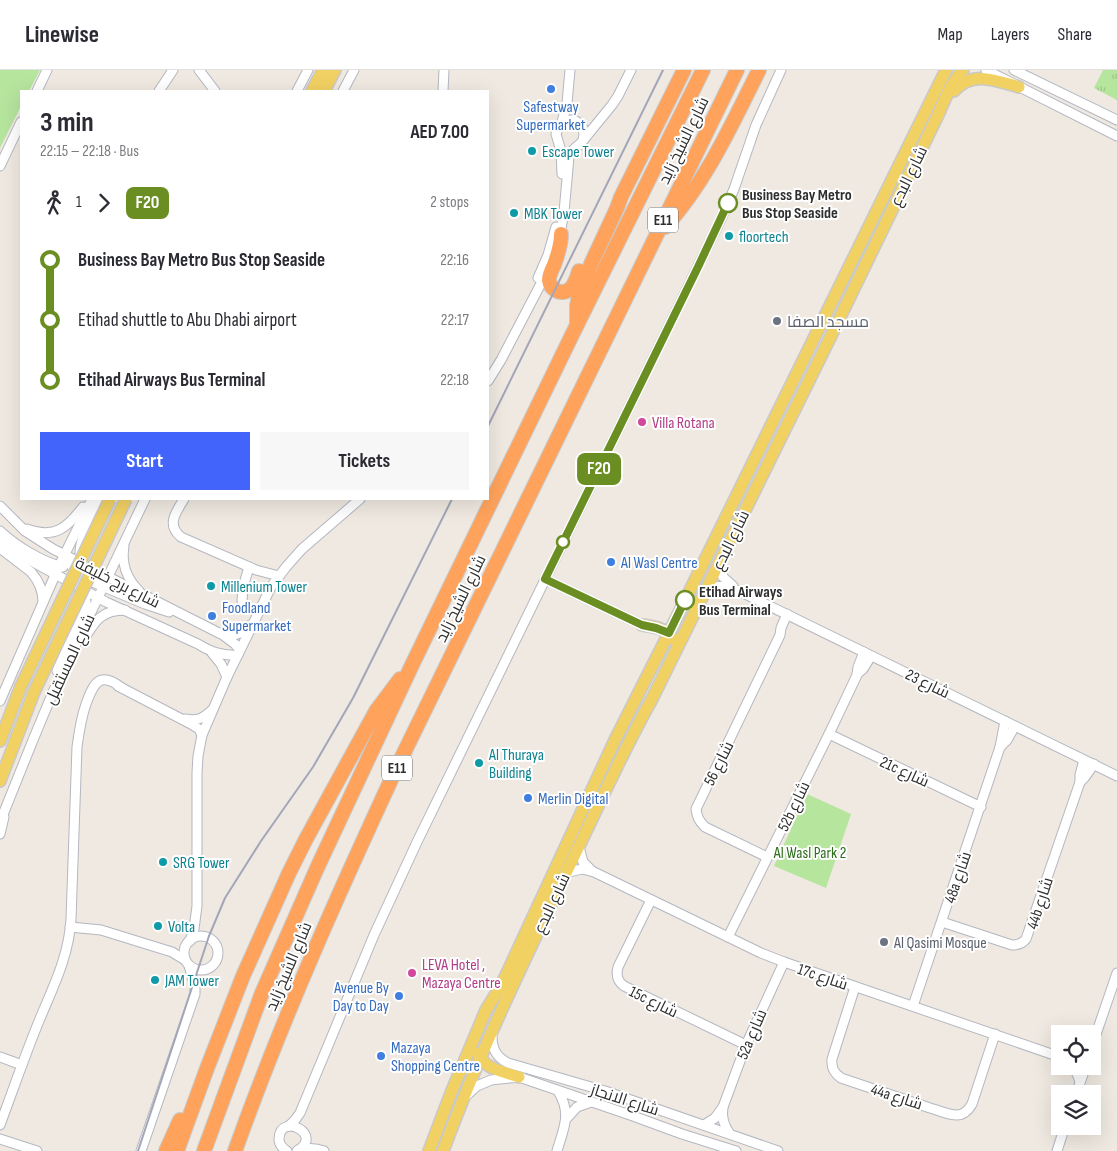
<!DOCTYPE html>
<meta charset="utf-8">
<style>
:root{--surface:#fff;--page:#f7f7f7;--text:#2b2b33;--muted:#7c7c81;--line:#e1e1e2;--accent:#4264fb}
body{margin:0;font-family:"Sofia Sans Condensed",Cairo,sans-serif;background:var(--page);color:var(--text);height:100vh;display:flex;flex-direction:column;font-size:19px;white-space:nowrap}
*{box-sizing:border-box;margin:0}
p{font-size:16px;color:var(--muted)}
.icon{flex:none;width:28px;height:28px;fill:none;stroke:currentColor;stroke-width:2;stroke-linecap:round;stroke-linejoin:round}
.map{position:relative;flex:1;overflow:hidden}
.drawer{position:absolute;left:20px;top:20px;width:469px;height:410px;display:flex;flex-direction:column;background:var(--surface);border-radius:0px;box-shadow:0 5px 20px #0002}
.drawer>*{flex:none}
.badge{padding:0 10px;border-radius:8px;font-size:18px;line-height:32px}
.controls{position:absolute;left:1051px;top:955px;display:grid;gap:10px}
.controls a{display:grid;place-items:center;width:50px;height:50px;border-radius:0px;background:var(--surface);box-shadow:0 5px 20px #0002;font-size:25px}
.map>.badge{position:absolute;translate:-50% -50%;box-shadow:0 0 0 2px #fff}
.legs{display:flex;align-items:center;gap:8px;height:55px;padding:0 20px;font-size:16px}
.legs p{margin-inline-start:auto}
.headline{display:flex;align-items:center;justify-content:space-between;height:85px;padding:0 20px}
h1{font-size:28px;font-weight:700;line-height:38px}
.primary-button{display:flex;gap:10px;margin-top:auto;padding:10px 20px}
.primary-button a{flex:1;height:58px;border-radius:0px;background:var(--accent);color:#fff;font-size:20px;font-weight:700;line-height:58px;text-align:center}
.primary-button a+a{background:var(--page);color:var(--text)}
ul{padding:0 20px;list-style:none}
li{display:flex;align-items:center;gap:18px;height:60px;font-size:19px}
li i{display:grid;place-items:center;width:8px;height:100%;margin:0 6px;background:currentColor}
li i::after{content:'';width:12px;height:12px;margin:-6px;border:4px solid;border-radius:50%;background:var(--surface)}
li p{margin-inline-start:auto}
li:first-child i{background:linear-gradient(#0000 50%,currentColor 0)}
li:last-child i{background:linear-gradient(currentColor 50%,#0000 0)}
header{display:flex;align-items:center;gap:30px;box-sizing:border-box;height:70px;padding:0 25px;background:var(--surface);border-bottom:1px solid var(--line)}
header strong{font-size:24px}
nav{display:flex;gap:28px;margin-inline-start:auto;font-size:18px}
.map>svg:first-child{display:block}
.grass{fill:url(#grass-tufts)}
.park{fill:#b6e59e}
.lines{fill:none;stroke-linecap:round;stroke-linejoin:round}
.minor-casing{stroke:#b4b7c1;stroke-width:11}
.major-casing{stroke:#c9c9c9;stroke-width:14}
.highway-casing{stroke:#c9c9c9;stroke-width:16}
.minor{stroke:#fff;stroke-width:9}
.major{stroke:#f2d163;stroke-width:11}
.highway{stroke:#ffa35c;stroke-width:14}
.rail{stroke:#a3a6b8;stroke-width:2}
.major-bridge-casing{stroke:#c9c9c9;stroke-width:14;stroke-linecap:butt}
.major-bridge{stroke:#f2d163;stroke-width:11}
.line-1-casing{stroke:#fff;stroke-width:11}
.line-1{stroke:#6b8e23;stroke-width:8}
.shop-dot{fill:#3f7fe0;stroke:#fff;stroke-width:2}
.culture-dot{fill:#0f9aa8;stroke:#fff;stroke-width:2}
.stop-1-dot{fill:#fff;stroke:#6b8e23;stroke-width:2.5}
.worship-dot{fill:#6b7280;stroke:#fff;stroke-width:2}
.hotel-dot{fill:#d1479c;stroke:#fff;stroke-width:2}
.labels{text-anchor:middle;stroke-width:4;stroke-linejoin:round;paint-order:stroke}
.shield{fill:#fff;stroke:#6d6d6d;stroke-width:1}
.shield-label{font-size:15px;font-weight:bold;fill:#2e2e2e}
.shop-label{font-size:16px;fill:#366cbe;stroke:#fff;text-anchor:start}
.street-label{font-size:16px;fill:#2e2e2e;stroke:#fff}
.culture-label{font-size:16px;fill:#0d838f;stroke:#fff;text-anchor:start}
.stop-label{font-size:16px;font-weight:bold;fill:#2e2e2e;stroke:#fff;text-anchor:start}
.worship-label{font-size:16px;fill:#5b616d;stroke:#fff;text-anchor:start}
.hotel-label{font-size:16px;fill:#b23c85;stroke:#fff;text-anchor:start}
.park-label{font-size:16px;fill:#2c6e1b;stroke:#fff}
</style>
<header>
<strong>Linewise</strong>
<nav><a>Map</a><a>Layers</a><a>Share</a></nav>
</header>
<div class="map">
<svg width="1117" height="1081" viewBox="0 0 1117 1081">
<defs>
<pattern id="grass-tufts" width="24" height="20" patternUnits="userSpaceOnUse" patternTransform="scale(1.25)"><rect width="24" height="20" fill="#b6e59e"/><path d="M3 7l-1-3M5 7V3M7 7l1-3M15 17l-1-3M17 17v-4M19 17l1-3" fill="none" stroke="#9dc588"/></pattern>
</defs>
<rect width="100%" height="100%" fill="#efe9e1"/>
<polygon class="grass" points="1103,0 1117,0 1117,30 1094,18"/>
<g class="park">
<polygon points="0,0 40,0 29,21 21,21 21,36 0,78"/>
<polygon points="807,724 851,744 826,818 774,796"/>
</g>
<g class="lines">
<defs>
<g id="minor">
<polyline points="199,0 215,21"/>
<polyline points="986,0 1117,66"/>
<polyline points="1014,0 1117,50"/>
<polyline points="37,21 47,0"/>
<polyline points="159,21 173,0"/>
<polyline points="297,21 308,0"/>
<polyline points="343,21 354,0"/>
<polyline points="443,21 444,0"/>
<path d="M562,52C576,46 587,55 583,70"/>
<polyline points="0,96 21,52"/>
<polyline points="562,104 561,81 556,64 559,56 562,52 567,33 570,0"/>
<polyline points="559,169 564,142 569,87 573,80 581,73 612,35 618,26 631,0"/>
<polyline points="538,208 548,185 556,157"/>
<polyline points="488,311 501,290 547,202"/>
<path d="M184,429C176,442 166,455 181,467L256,500L279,506"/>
<polyline points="0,436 25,461 53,479 223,565 235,574 240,580"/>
<path d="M27,459C55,469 67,458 83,437"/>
<path d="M0,461C16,476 42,492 63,497"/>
<path d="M0,469L24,487L106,532L198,574C211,582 222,586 238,585"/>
<path d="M124,476C121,493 127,509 139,521"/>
<path d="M0,478L31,502C39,511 43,520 43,532"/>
<polyline points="719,492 723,507 733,516"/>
<polyline points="83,508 145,534 169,542"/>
<polyline points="545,509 642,555"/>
<path d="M88,513C70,482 86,458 99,429"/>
<path d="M705,521C719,514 724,516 739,521L1117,706"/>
<polyline points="242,531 243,517 249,497"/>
<path d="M224,565C236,567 242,563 250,555"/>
<path d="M85,568C95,550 103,540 125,540"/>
<polyline points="212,583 221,594 227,607"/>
<path d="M57,601L86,533C86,517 73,499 65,485"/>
<polyline points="857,604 863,599 871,586"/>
<polyline points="118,616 191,654 199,659 202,665"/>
<polyline points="0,631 59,496 92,429"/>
<path d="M185,649C198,651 202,649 212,640"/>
<polyline points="829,664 981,737"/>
<polyline points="1000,677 1007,670 1015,656"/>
<polyline points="1080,712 1085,707 1094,694"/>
<polyline points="0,752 33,670 53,622 145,429"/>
<polyline points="0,764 4,747"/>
<polyline points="579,777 583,792 592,801"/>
<path d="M767,787L705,757C699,751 697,747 696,739L780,565L781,558L787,544"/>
<polyline points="565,803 582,799 594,802 761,883 784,892 1060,987"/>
<path d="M651,830L618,897C616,905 617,911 624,916L746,975"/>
<path d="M942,852L1012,875C1018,875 1022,874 1026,869L1080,712V705L1084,690"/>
<polyline points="70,857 101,860 172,882 185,890"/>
<circle cx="201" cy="883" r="17"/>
<polyline points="728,867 829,664 857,605 858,597 864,582"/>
<polyline points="190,871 194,859 197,836 197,703 198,686 202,665 227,607 271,517 286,497 302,479 360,429"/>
<path d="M855,917L832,989C831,998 834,1003 841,1008C871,1018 901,1028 930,1038C938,1040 948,1045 957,1045C964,1045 968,1041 972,1034L995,964"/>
<polyline points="913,936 1000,677 1005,651"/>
<path d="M492,965C492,979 496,987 508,993L605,1021L778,1081"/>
<polyline points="1092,976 1117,903"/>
<polyline points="0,987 22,995"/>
<polyline points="1073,996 1078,1006 1080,1012"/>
<polyline points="1076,1024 1086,996"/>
<polyline points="466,1026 477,1016 491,1010 519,1007 633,1046 682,1064 736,1081"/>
<path d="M723,1037C721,1048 724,1056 730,1064"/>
<polyline points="567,1048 577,1037 591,1032"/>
<path d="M0,1055C13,1020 25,985 39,951C53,917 69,886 71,849L77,677C79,662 81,648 86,634C94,612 100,601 122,618"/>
<polyline points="704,1055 715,1048 723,1037 746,975 784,892"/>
<polyline points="289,1056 295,1050 300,1043 374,865 417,772 722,147 734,119 756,55 781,0"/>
<polyline points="0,1069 37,1081"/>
<path d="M298,1080C306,1078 316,1078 324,1081"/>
<polyline points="141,1081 195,924 195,915 189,896"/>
<path d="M287,1081C282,1078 279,1075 279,1069C280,1041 325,1065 297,1081"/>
<path d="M557,1081C564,1057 572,1044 558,1021"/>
<polyline points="1057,1081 1065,1056"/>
</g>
<g id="major">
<polyline points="312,21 323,0"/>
<polyline points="324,21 335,0"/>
<path d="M954,21C972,0 995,10 1019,17"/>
<path d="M642,555C652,556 668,559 673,569"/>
<polyline points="0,671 21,616"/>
<polyline points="0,711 34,622"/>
<path d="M478,983C483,999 505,1002 519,1007"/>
<polyline points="429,1081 451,1023 486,940 501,916 615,670 669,563 946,0"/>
<path d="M443,1081C482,976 531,876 579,776C603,726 625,677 652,629L829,270L938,45C945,29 951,13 963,0"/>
</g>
<g id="highway">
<path d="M665,157C706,112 732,54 759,0"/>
<path d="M561,164C561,175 558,184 554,195C552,199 549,205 549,210C550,220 562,226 570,219C575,215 577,207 579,201"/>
<polyline points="577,253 577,236 579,224 591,194 617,138 621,127 684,0"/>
<polyline points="166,1081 180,1050"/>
<polyline points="177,1081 206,1001 243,906 289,803 306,769 376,641 400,609"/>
<polyline points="204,1081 262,923 318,796 412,595 572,265 703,0"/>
<path d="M235,1081C282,949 339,822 398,695L737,0"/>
</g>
</defs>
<use href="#minor" class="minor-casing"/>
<use href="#major" class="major-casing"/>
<use href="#highway" class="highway-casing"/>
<use href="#minor" class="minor"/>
<use href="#major" class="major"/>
<use href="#highway" class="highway"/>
<g class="rail">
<polyline points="488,356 663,0"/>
<polyline points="138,1081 209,866 225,828 261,771 313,697 353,628 452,429"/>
</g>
<defs>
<g id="major-bridge">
<polyline points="21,616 110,429"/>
<polyline points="34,622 126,429"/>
</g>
</defs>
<use href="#major-bridge" class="major-bridge-casing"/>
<use href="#major-bridge" class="major-bridge"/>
</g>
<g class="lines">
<defs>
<polyline id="line-1" points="685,530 669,563 656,558 642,555 545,509 698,197 728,133"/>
</defs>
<use href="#line-1" class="line-1-casing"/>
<use href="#line-1" class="line-1"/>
</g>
<g class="shop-dot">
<circle cx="551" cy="19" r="5"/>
<circle cx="611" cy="492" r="5"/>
<circle cx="212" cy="546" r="5"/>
<circle cx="528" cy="728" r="5"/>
<circle cx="399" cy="926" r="5"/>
<circle cx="381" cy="986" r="5"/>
</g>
<g class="culture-dot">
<circle cx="532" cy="81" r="5"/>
<circle cx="514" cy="143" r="5"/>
<circle cx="729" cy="166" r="5"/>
<circle cx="211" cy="516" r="5"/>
<circle cx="479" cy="693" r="5"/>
<circle cx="163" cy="792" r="5"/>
<circle cx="158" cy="856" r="5"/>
<circle cx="155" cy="910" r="5"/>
</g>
<g class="stop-1-dot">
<circle cx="728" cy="133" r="9"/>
<circle cx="563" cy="472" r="6"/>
<circle cx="685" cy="530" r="9"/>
</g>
<g class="worship-dot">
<circle cx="777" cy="251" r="5"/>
<circle cx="884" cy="872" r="5"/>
</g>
<g class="hotel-dot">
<circle cx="642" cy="352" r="5"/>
<circle cx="412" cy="903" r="5"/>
</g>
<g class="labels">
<g class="shield">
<rect x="648" y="137.5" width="30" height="25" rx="4"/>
<rect x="382" y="685.5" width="30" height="25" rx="4"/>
</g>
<g class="shield-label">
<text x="663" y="155">E11</text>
<text x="397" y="703">E11</text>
</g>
<g class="shop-label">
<text x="551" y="42" text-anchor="middle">Safestway<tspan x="551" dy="18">Supermarket</tspan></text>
<text x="621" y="498">Al Wasl Centre</text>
<text x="222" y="543">Foodland<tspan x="222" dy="18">Supermarket</tspan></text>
<text x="538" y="734">Merlin Digital</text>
<text x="389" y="923" text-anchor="end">Avenue By<tspan x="389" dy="18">Day to Day</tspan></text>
<text x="391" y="983">Mazaya<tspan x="391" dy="18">Shopping Centre</tspan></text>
</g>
<g class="street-label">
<text transform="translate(683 70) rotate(-64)" y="6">شارع الشيخ زايد</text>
<text transform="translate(908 106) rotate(-64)" y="6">شارع البدع</text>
<text transform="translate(730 470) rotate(-64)" y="6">شارع البدع</text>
<text transform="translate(118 512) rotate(27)" y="6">شارع برج خليفة</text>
<text transform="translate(460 528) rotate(-64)" y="6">شارع الشيخ زايد</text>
<text transform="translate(69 589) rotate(-65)" y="6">شارع المستقبل</text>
<text transform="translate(928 613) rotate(26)" y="6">شارع 23</text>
<text transform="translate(718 693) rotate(-63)" y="6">شارع 56</text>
<text transform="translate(905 701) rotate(25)" y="6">21c شارع</text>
<text transform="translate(793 736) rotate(-64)" y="6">52b شارع</text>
<text transform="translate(957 807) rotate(-71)" y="6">48a شارع</text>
<text transform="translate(551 833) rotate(-65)" y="6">شارع البدع</text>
<text transform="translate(1039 833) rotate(-72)" y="6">44b شارع</text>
<text transform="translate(288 896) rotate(-67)" y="6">شارع الشيخ زايد</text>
<text transform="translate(823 906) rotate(19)" y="6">17c شارع</text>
<text transform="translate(654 931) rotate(26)" y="6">15c شارع</text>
<text transform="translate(751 964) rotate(-67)" y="6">52a شارع</text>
<text transform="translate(897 1026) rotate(18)" y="6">44a شارع</text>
<text transform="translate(625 1029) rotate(18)" y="6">شارع الانجاز</text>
</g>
<g class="culture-label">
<text x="542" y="87">Escape Tower</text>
<text x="524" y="149">MBK Tower</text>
<text x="739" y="172">floortech</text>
<text x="221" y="522">Millenium Tower</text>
<text x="489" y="690">Al Thuraya<tspan x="489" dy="18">Building</tspan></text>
<text x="173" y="798">SRG Tower</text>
<text x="168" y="862">Volta</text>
<text x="165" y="916">JAM Tower</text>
</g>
<g class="stop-label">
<text x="742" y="130">Business Bay Metro<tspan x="742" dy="18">Bus Stop Seaside</tspan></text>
<text x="699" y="527">Etihad Airways<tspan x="699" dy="18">Bus Terminal</tspan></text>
</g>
<g class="worship-label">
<text x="787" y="257">مسجد الصفا</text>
<text x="894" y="878">Al Qasimi Mosque</text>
</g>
<g class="hotel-label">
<text x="652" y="358">Villa Rotana</text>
<text x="422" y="900">LEVA Hotel ,<tspan x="422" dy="18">Mazaya Centre</tspan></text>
</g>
<g class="park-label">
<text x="810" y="788">Al Wasl Park 2</text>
</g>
</g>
</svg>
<div class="controls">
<a><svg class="icon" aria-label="locate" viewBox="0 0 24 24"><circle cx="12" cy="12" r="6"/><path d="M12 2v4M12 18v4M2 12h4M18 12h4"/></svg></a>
<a><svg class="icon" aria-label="layers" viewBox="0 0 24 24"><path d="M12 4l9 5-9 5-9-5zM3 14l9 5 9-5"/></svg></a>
</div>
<b class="badge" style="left:599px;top:399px;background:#6b8e23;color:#fff">F20</b>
<section class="drawer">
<div class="headline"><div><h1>3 min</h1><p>22:15 – 22:18 · Bus</p></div><b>AED 7.00</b></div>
<div class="legs"><svg class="icon" aria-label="walk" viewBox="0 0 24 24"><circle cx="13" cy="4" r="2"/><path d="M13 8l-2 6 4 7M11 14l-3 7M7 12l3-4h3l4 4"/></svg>1<svg class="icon" aria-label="forward" viewBox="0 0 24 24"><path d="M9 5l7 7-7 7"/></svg><b class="badge" style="background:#6b8e23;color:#fff">F20</b><p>2 stops</p></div>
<ul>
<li><i style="color:#6b8e23"></i><b>Business Bay Metro Bus Stop Seaside</b><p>22:16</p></li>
<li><i style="color:#6b8e23"></i><span>Etihad shuttle to Abu Dhabi airport</span><p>22:17</p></li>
<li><i style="color:#6b8e23"></i><b>Etihad Airways Bus Terminal</b><p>22:18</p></li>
</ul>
<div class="primary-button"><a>Start</a><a>Tickets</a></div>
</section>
</div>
